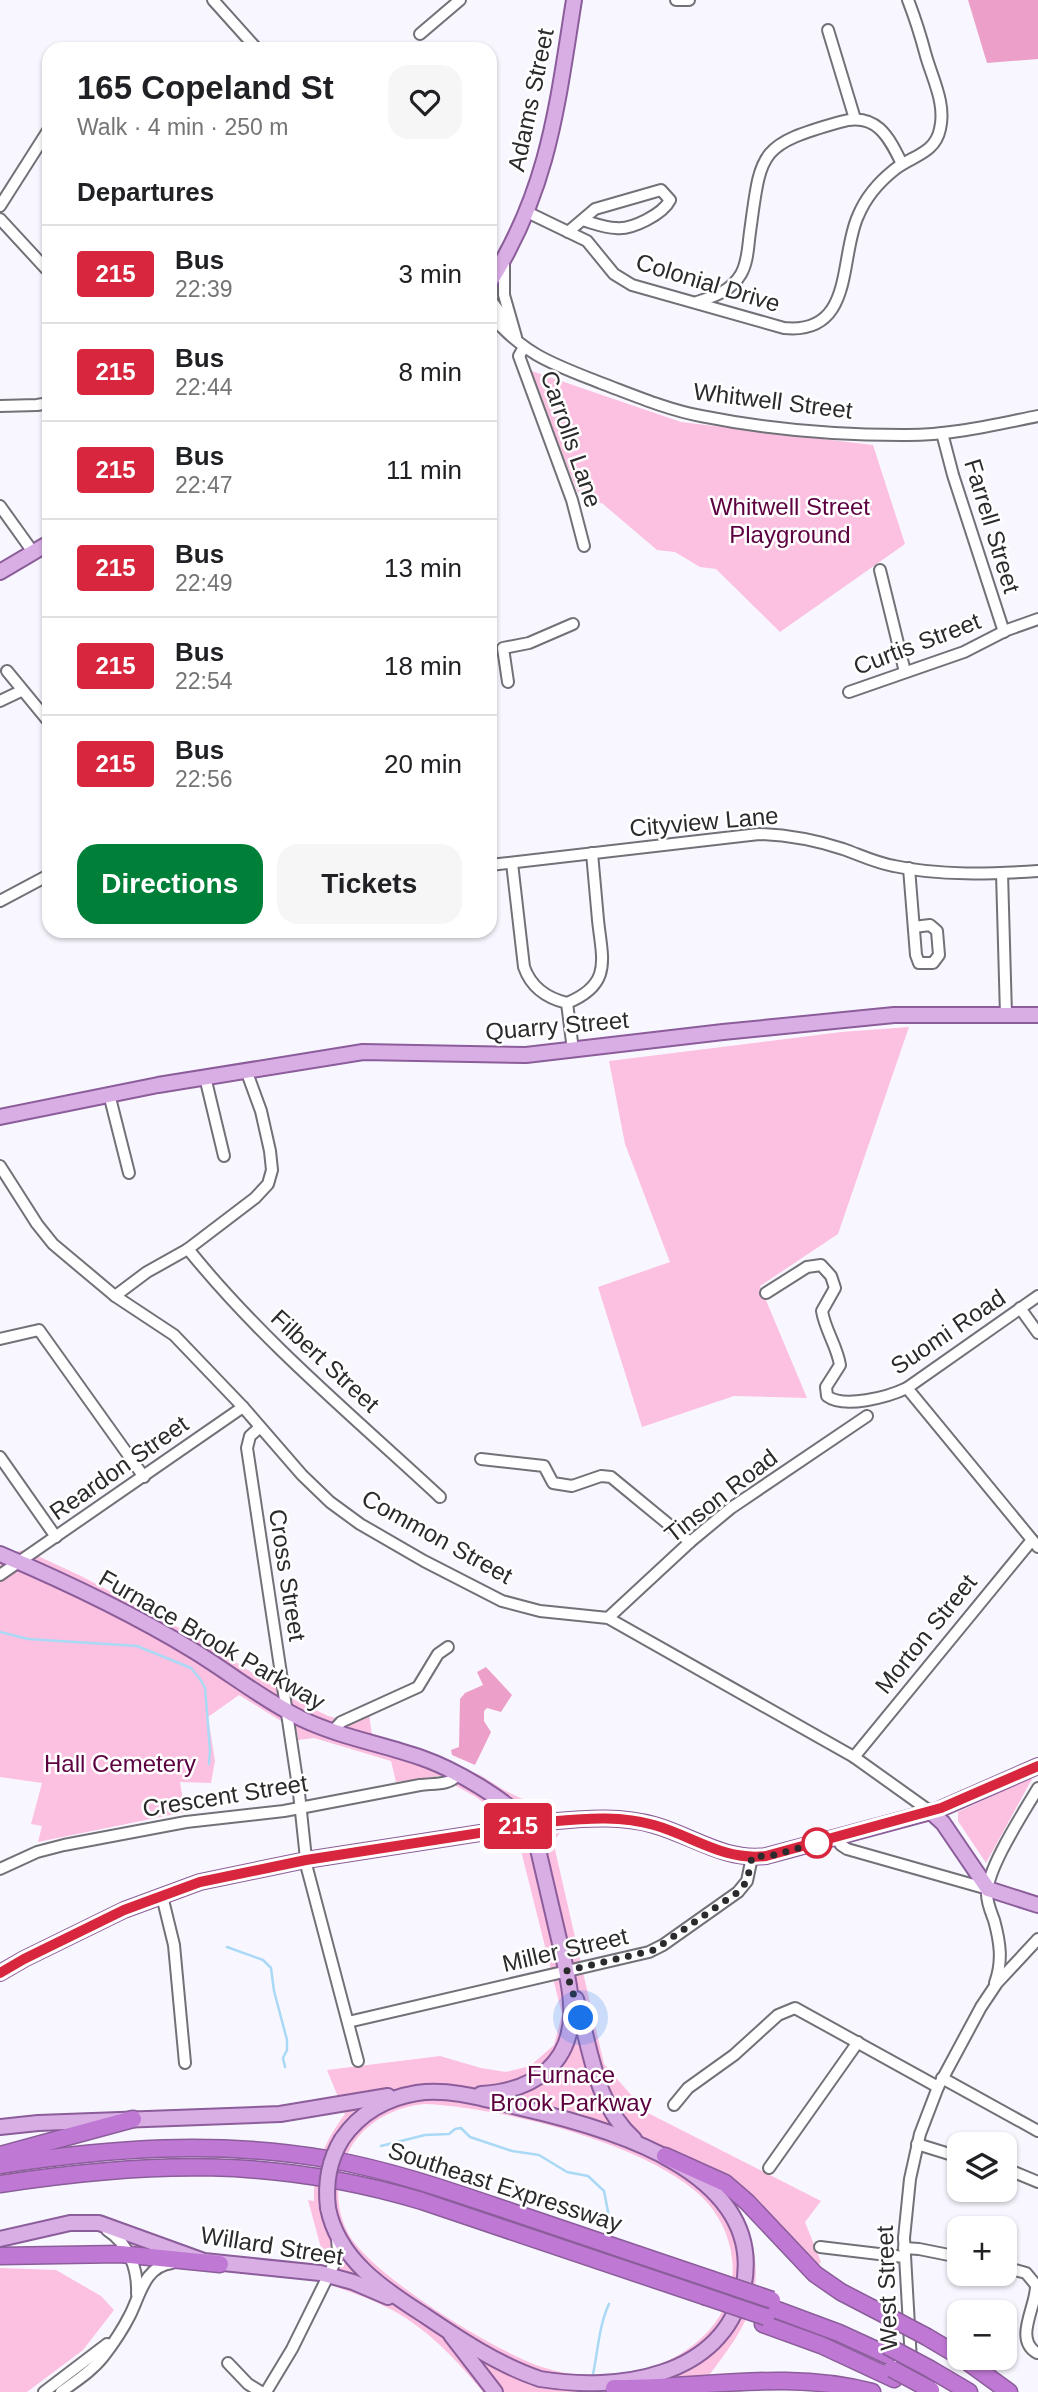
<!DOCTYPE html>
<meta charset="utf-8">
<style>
:root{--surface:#fff;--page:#f6f6f6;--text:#202124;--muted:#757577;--line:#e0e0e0;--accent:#007f38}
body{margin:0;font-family:Arial,sans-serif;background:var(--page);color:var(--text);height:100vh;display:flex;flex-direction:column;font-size:26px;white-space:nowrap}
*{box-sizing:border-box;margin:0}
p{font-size:23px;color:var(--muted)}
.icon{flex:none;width:38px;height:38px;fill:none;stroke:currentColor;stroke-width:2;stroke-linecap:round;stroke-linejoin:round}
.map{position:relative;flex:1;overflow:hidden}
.side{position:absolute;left:42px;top:42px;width:455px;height:896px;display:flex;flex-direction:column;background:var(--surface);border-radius:21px;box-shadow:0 2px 5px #0004}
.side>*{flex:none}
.badge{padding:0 14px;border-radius:5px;font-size:24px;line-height:46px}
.controls{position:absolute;left:947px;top:2132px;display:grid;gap:14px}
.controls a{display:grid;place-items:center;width:70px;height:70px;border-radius:14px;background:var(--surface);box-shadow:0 2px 5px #0004;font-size:35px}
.you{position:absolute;width:35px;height:35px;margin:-18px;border:5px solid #fff;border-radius:50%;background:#1a73e8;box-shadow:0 0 0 10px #1a73e833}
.map>.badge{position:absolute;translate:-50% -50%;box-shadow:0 0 0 4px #fff}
h2{padding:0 35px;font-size:26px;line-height:63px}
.round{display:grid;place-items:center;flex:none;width:74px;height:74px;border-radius:21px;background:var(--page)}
.head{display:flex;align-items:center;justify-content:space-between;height:119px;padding:0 35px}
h1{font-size:33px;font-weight:600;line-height:52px}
.button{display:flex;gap:14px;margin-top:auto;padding:14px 35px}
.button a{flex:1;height:80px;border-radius:21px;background:var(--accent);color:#fff;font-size:28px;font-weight:600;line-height:80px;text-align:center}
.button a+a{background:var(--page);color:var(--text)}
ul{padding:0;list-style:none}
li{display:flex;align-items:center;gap:21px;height:98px;padding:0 35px;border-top:2px solid var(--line)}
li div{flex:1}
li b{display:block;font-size:26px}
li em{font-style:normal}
li .badge{min-width:77px;font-weight:700;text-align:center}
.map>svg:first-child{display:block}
.green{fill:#fcc0e0;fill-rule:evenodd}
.forest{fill:#eca0c9}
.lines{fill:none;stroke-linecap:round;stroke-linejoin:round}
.stream{stroke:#a9d9f5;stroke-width:2.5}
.minor-casing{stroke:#727178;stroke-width:14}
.major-casing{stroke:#8b5d9a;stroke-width:18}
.highway-casing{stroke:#8b5d9a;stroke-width:19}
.minor{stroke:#fff;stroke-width:10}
.major{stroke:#d9aee5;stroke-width:14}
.highway{stroke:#bf78d4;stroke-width:16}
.major-bridge-casing{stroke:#8b5d9a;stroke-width:18;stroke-linecap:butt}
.highway-bridge-casing{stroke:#8b5d9a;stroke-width:19;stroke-linecap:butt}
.major-bridge{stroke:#d9aee5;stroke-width:14}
.highway-bridge{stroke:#bf78d4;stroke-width:16}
.line-casing{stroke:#fff;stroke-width:16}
.line{stroke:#d7263d;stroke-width:10}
.walk{stroke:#2b2b2d;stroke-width:7;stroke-dasharray:0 12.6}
.stop-dot{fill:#fff;stroke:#d7263d;stroke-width:3.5}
.labels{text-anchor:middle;stroke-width:5;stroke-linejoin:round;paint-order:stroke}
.street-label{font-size:24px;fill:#2b2b2d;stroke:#fff}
.park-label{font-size:24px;fill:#5c0040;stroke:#fff}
</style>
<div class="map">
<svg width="1038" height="2392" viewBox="0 0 1038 2392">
<rect width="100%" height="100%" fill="#f8f7ff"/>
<g class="green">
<polygon points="529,370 681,422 873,445 905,544 780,632 716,569 700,567 675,552 657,550 603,504 578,493"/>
<polygon points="909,1027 838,1234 760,1286 807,1398 734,1396 642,1427 598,1287 670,1262 625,1144 609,1061 841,1032"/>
<polygon points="0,1550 9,1553 25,1550 81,1576 200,1639 293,1699 328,1716 350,1722 369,1714 372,1735 480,1775 504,1790 535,1805 499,1814 476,1797 438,1776 396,1782 391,1761 314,1738 298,1740 297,1731 239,1695 208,1717 215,1761 211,1783 180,1782 185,1812 38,1842 42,1826 31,1824 42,1783 0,1777"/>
<polygon points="1030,1778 1032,1779 986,1863 958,1821 958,1812"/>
<path d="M560,1833L556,1838L554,1845L604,2064L646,2112L821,2201L805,2222L821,2262L818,2265L753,2196L730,2177L726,2189C755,2228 767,2280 743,2325C732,2347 714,2367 701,2387L692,2392H483C457,2360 424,2325 386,2307C369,2298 349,2292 331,2285L308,2200L314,2201C313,2167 325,2141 345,2114L327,2070L440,2056L481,2068L506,2072L530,2066L554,2045L562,2014L518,1839ZM426,2104C503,2108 646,2143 702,2197C719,2214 729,2235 732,2258C741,2331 664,2378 599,2376C580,2376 560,2373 542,2367C496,2352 370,2275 348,2233C334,2206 335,2174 351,2147C367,2121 396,2106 426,2104Z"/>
<polygon points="0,2268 56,2270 101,2296 114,2310 83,2350 27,2392 0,2392"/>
</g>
<g class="forest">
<polygon points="968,0 1038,0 1038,59 987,63"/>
<polygon points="486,1667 512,1695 501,1712 487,1708 484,1711 484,1721 491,1732 475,1765 452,1755 451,1750 459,1747 460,1699 465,1693 483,1685 477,1672"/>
</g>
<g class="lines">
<g class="stream">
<polyline points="0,1632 28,1639 137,1646 191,1668 200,1679 205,1688 210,1750 209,1764"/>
<polyline points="227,1947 263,1960 271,1968 274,1991 287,2040 287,2050 283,2058 285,2067"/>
<polyline points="381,2146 425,2135 449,2134 455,2129 461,2128 470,2137 512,2151 539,2155 567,2172 588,2176 604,2191 609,2217"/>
<path d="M593,2374C598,2351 599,2325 609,2304"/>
</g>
<defs>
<g id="minor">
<polyline points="213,0 257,49"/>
<polyline points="676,0 689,0"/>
<polyline points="828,30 855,119"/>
<polyline points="420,34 460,0"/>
<polyline points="0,206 49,129"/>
<path d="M527,212L587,241L614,274L632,285L784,328C855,335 839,257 858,216C865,199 879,182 894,170C911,156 935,154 940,129C946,104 933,80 926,56C921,37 915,18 908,0"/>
<polyline points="0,219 49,272"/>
<path d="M568,232L595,209L661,190L670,200C663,214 632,230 616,228C605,228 593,223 582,220"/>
<polyline points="504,260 504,295 516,337"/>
<polyline points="490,299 507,322"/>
<path d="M697,302C715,296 731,291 741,274C748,262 748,246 750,232C761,152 758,145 840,122C876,111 889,137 902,164"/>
<path d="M490,314C524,355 553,364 601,383C633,395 668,410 701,416C766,429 836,435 902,435C948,436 993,425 1038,416"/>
<polyline points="524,347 519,356 572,500 584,546"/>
<polyline points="0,406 37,405 49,403"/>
<polyline points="942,433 953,475 1004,632"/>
<polyline points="0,506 33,552"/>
<polyline points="880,570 905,672"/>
<polyline points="7,671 49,722"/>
<polyline points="508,682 503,648 529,643 573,624"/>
<polyline points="849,692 964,652 1007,630 1038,619"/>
<polyline points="0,701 21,691"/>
<path d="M512,863L524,967C531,987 546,998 567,1003C613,984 602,959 598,920C596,898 594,875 592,853"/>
<path d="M490,865L759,834C789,835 815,840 843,849C860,855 876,863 894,866C940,876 991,874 1038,871"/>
<polyline points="909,868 916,955 919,963 933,963 939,955 937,931 930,925 914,927"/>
<polyline points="1002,873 1006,1015"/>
<polyline points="0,901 47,876"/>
<polyline points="567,1003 573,1050"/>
<polyline points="205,1077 224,1156"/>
<polyline points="109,1094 129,1173"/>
<polyline points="0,1166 37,1224 53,1244 115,1296 174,1335 243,1407 302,1475 330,1502 360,1524 424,1561 502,1601 540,1611 608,1618 854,1757 931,1812"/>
<path d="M188,1249C262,1341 354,1417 440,1497"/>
<path d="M766,1293L807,1267L821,1265L831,1276L835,1288L822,1311C825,1330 837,1346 840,1365L826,1387L827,1396C844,1409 888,1397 907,1388L1038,1296"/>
<polyline points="115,1296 147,1272 188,1249 255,1198 268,1184 272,1170 270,1151 261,1111 246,1070"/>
<polyline points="1020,1308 1038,1333"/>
<polyline points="0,1339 39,1330 144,1477"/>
<polyline points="907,1388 1038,1547"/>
<polyline points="259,1428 250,1436 247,1448 299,1793 307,1868 358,2061"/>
<polyline points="0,1457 56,1537"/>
<polyline points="481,1459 544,1466 553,1483 572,1486 601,1476 611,1477 690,1542"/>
<polyline points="0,1575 243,1407"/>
<polyline points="608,1618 690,1542 731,1508 867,1416"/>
<polyline points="332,1732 341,1722 418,1687 438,1654 448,1647"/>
<polyline points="854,1757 1032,1540"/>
<polyline points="836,1838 841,1845 847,1849 988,1889"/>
<path d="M0,1869L37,1852L64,1845L186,1822L284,1811L420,1785C433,1783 450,1786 458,1774"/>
<polyline points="162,1896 174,1945 185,2063"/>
<path d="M995,1983C1003,1961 1000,1942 994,1920C991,1912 987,1903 987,1894C987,1868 1024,1812 1038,1788"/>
<polyline points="348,2022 649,1952 663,1945 738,1892 747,1881 752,1857"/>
<polyline points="942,2078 1038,2131"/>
<polyline points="674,2105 688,2088 734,2055 778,2015 795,2008 938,2087"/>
<polyline points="917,2144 959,2157"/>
<polyline points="769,2168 858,2042"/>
<polyline points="1004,2168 1038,2182"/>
<path d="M107,2230C129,2244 138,2269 137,2294"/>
<polyline points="820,2247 904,2257"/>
<polyline points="904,2248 919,2249 959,2257"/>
<path d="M1004,2267L1026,2273L1036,2285C1037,2306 1013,2339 1037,2353"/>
<polyline points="911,2361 904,2238 910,2179 920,2134 938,2087 981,2007 997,1983 1038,1939"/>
<polyline points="228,2363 248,2384 261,2392"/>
<polyline points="44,2392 107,2344"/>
<path d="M61,2392C76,2381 92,2371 103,2357C113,2344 123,2329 130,2315C140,2295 145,2266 172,2263"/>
<polyline points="266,2392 292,2349 336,2260 338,2251 337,2238"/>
</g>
<g id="major">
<path d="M490,282C549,189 557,106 574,0"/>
<polyline points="0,572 49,543"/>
<polyline points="0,1117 158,1085 363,1052 526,1055 723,1032 894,1015 1038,1015"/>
<path d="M0,1554C66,1582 133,1614 194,1651C230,1673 263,1700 302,1719C340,1737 382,1744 422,1758C442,1765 461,1775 479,1786C503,1801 529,1818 537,1845C544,1875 551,1905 558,1935C563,1957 570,1981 571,2004C575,2062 535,2091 481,2094"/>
<polyline points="931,1812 943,1823 988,1889 1038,1905"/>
<path d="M0,1973L24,1959L124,1910L200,1882L306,1860L557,1821C588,1818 623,1816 654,1825C693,1836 724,1861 766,1856L938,1810L1038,1766"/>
<path d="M576,1999C591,2048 594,2103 634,2139"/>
<polyline points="0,2127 38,2123 280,2114 388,2096"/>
<path d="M328,2208C338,2259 383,2289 424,2315C458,2338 500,2366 540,2379C617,2392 722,2378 743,2289C769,2171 605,2127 521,2108C488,2100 451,2088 417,2093C386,2098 360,2113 342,2139"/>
<polyline points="0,2239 70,2223 99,2223 204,2261 320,2273 353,2282 388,2297"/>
<polyline points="451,2335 495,2392"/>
</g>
<g id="highway">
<polyline points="0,2155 133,2119"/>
<polyline points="665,2156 725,2183 747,2202 815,2274 841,2292 893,2319"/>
<path d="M0,2165C111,2148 215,2140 327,2159C391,2170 453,2192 515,2213C580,2235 645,2257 710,2279"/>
<path d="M0,2184C150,2161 275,2157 422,2201L704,2296"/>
<polyline points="0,2256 120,2254 220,2264"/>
<polyline points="769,2307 839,2333 887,2355"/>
<polyline points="763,2324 821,2345 894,2379"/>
<polyline points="927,2337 959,2356"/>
<polyline points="961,2357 1009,2392"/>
<polyline points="930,2369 969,2392"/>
<path d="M614,2388C700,2389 787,2369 872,2392"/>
</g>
</defs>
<use href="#minor" class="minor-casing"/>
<use href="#major" class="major-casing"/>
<use href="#highway" class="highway-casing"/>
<use href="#minor" class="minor"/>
<use href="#major" class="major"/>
<use href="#highway" class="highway"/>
<defs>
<path id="major-bridge" d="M328,2208C325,2183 329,2160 342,2139"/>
<g id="highway-bridge">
<polyline points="710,2279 772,2300"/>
<polyline points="704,2296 766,2317"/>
<polyline points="893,2319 927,2337"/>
<polyline points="887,2346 930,2369"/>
<polyline points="892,2369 931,2390"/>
</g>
</defs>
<use href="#major-bridge" class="major-bridge-casing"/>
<use href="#highway-bridge" class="highway-bridge-casing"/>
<use href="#major-bridge" class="major-bridge"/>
<use href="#highway-bridge" class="highway-bridge"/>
</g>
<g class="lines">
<defs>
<path id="line" d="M0,1973L24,1959L124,1910L200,1882L306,1860L557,1821C588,1818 623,1816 654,1825C693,1836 723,1861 766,1856L941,1808L1038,1766"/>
</defs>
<use href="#line" class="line-casing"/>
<use href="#line" class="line"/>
<polyline class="walk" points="581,2018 566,1971 654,1950 738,1892 747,1881 752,1857 774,1855 817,1843"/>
</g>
<circle class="stop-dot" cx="817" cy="1843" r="14"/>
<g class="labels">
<g class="street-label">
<text transform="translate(531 100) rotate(-78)" y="8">Adams Street</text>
<text transform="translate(708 283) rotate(17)" y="8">Colonial Drive</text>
<text transform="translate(773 401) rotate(7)" y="8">Whitwell Street</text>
<text transform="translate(571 439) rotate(71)" y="8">Carrolls Lane</text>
<text transform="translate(992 526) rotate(73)" y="8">Farrell Street</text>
<text transform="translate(917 644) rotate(-21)" y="8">Curtis Street</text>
<text transform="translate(704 822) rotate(-5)" y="8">Cityview Lane</text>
<text transform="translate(557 1026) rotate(-5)" y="8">Quarry Street</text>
<text transform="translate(948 1332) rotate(-34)" y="8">Suomi Road</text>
<text transform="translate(325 1361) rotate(43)" y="8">Filbert Street</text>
<text transform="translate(119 1468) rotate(-35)" y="8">Reardon Street</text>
<text transform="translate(721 1496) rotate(-38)" y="8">Tinson Road</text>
<text transform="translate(437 1537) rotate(29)" y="8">Common Street</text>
<text transform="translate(287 1575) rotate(81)" y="8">Cross Street</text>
<text transform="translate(926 1634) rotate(-51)" y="8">Morton Street</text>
<text transform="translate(212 1640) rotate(30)" y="8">Furnace Brook Parkway</text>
<text transform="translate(225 1796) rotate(-9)" y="8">Crescent Street</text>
<text transform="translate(565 1950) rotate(-13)" y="8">Miller Street</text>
<text transform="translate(505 2187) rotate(18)" y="8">Southeast Expressway</text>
<text transform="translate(272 2246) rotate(9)" y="8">Willard Street</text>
<text transform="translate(887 2288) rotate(-92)" y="8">West Street</text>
</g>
<g class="park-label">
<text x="790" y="515">Whitwell Street<tspan x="790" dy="28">Playground</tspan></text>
<text x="120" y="1772">Hall Cemetery</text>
<text x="571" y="2083">Furnace<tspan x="571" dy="28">Brook Parkway</tspan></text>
</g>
</g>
</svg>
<div class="controls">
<a><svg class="icon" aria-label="layers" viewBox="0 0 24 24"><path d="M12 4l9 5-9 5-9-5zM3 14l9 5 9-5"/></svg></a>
<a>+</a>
<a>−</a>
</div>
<div class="you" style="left:581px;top:2018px"></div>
<b class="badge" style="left:518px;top:1826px;background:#d7263d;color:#fff">215</b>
<section class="side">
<div class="head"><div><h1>165 Copeland St</h1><p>Walk · 4 min · 250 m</p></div><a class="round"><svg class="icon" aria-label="heart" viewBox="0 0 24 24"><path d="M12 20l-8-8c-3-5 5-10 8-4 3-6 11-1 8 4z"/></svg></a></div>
<h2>Departures</h2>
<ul>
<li><span class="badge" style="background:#d7263d;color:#fff">215</span><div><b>Bus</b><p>22:39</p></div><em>3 min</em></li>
<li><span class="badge" style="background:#d7263d;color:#fff">215</span><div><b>Bus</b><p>22:44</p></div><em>8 min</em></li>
<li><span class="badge" style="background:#d7263d;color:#fff">215</span><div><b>Bus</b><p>22:47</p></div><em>11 min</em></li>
<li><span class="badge" style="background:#d7263d;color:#fff">215</span><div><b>Bus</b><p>22:49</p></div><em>13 min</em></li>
<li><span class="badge" style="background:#d7263d;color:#fff">215</span><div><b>Bus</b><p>22:54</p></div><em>18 min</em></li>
<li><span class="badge" style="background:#d7263d;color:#fff">215</span><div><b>Bus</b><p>22:56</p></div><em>20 min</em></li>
</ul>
<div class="button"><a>Directions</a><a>Tickets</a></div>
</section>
</div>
